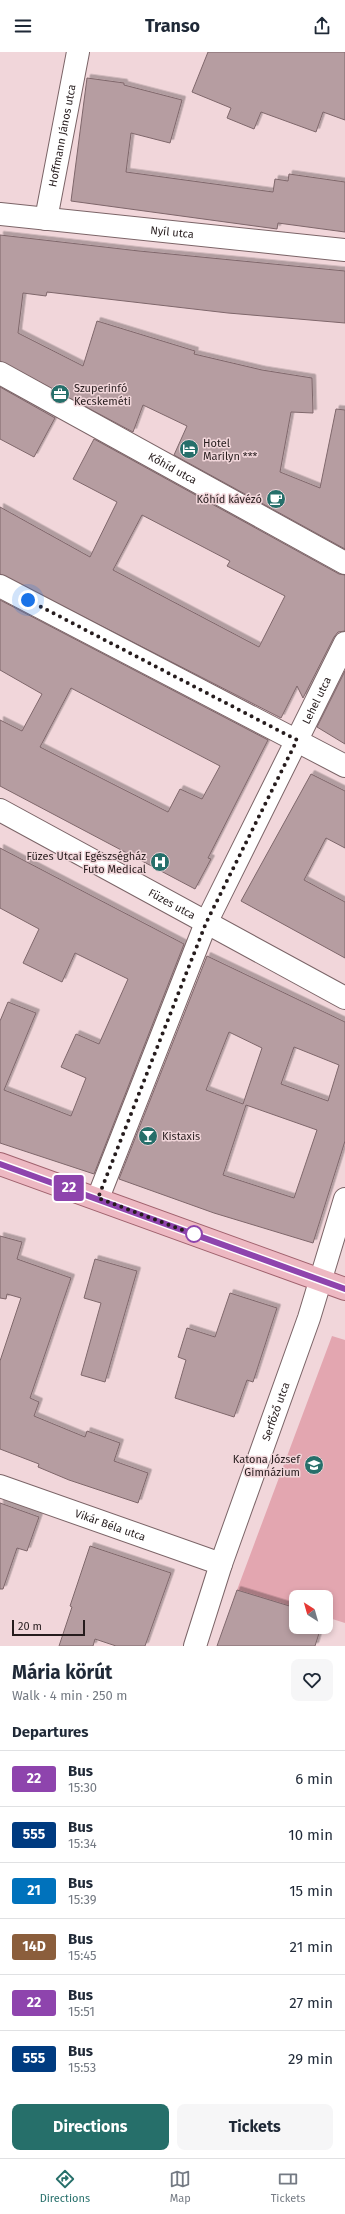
<!DOCTYPE html>
<meta charset="utf-8">
<style>
:root{--surface:#fff;--page:#f6f6f7;--text:#1f2937;--muted:#747a83;--line:#e0e1e3;--accent:#266f6a}
body{margin:0;font-family:"Fira Sans",sans-serif;background:var(--page);color:var(--text);height:100vh;display:flex;flex-direction:column;font-size:15px;white-space:nowrap}
*{box-sizing:border-box;margin:0}
p{font-size:13px;color:var(--muted)}
.icon{flex:none;width:22px;height:22px;fill:none;stroke:currentColor;stroke-width:2;stroke-linecap:round;stroke-linejoin:round}
.map{position:relative;height:1594px;overflow:hidden}
.side{display:flex;flex-direction:column;background:var(--surface);flex:1}
.side>*{flex:none}
.badge{padding:0 8px;border-radius:3px;font-size:14px;line-height:26px}
.needle{width:26px;rotate:323deg}
.buttons{position:absolute;left:289px;top:1538px;display:grid;gap:8px}
.buttons a{display:grid;place-items:center;width:44px;height:44px;border-radius:8px;background:var(--surface);box-shadow:0 2px 6px #0003;font-size:20px}
.scale{position:absolute;left:12px;bottom:10px;width:73px;box-sizing:border-box;padding-left:4px;border:2px solid #261c1d;border-top:0;font-size:11px;line-height:14px;white-space:nowrap;color:#261c1d;-webkit-text-stroke:3px #f1d6da;paint-order:stroke}
.you{position:absolute;width:20px;height:20px;margin:-10px;border:3px solid #fff;border-radius:50%;background:#1a73e8;box-shadow:0 0 0 6px #1a73e833}
.map>.badge{position:absolute;translate:-50% -50%;box-shadow:0 0 0 2px #fff}
h2{padding:0 12px;font-size:15px;line-height:36px}
.round{display:grid;place-items:center;flex:none;width:42px;height:42px;border-radius:8px;background:var(--page)}
.headline{display:flex;align-items:center;justify-content:space-between;height:68px;padding:0 12px}
h1{font-size:19px;font-weight:700;line-height:30px}
.button{display:flex;gap:8px;margin-top:auto;padding:8px 12px}
.button a{flex:1;height:46px;border-radius:8px;background:var(--accent);color:#fff;font-size:16px;font-weight:700;line-height:46px;text-align:center}
.button a+a{background:var(--page);color:var(--text)}
ul{padding:0;list-style:none}
li{display:flex;align-items:center;gap:12px;height:56px;padding:0 12px;border-top:1px solid var(--line)}
li div{flex:1}
li b{display:block;font-size:15px}
li em{font-style:normal}
li .badge{min-width:44px;font-weight:700;text-align:center}
header{display:flex;justify-content:space-between;align-items:center;height:52px;padding:0 12px;background:var(--surface);font-size:18px;font-weight:700}
.tabs{display:flex;justify-content:space-around;align-items:center;height:56px;border-top:1px solid var(--line);background:var(--surface);font-size:11px;color:var(--muted)}
.tabs a{display:grid;justify-items:center;gap:2px}
.tabs .active{color:var(--accent)}
.map>svg:first-child{display:block}
.green{fill:#e3a6b0}
.building{fill:#b69da1;stroke:#7f676b;fill-rule:evenodd;filter:url(#shadow)}
.lines{fill:none;stroke-linecap:round;stroke-linejoin:round}
.minor-casing{stroke:#7b6467;stroke-width:24}
.primary-casing{stroke:#a0626e;stroke-width:24}
.minor{stroke:#fff;stroke-width:22}
.primary{stroke:#edb8c2;stroke-width:22}
.line-casing{stroke:#fff;stroke-width:9}
.line{stroke:#8e44ad;stroke-width:6}
.walk{stroke:#261c1d;stroke-width:4;stroke-dasharray:0 7.2}
.stop-dot{fill:#fff;stroke:#8e44ad;stroke-width:2}
.labels{text-anchor:middle;stroke-width:3;stroke-linejoin:round;paint-order:stroke}
.street-label{font-size:11px;fill:#261c1d;stroke:#f1d6da}
.poi-label{font-size:11px;fill:#261c1d;stroke:#f1d6da;text-anchor:start}
</style>
<header><svg class="icon" aria-label="menu" viewBox="0 0 24 24"><path d="M4 6h16M4 12h16M4 18h16"/></svg>Transo<svg class="icon" aria-label="share" viewBox="0 0 24 24"><path d="M12 15V3M7 8l5-5 5 5M5 13v7h14v-7"/></svg></header>
<div class="map">
<svg width="345" height="1594" viewBox="0 0 345 1594">
<defs>
<filter id="shadow"><feDropShadow dx="3.5" dy="-3.5" stdDeviation="0" flood-color="#0004"/></filter>
</defs>
<rect width="100%" height="100%" fill="#f1d6da"/>
<polygon class="green" points="332,1284 345,1288 345,1571 326,1565 326,1545 296,1545 296,1556 237,1538"/>
<g class="building">
<polygon points="208,0 345,0 345,68 323,60 316,80 261,60 254,77 227,66 231,56 192,40"/>
<polygon points="87,26 124,31 124,33 182,48 170,91 131,81 126,120 273,140 275,127 288,129 289,122 345,130 345,180 278,171 277,177 71,149"/>
<polygon points="0,183 139,199 345,219 345,271 228,261 47,240 46,244 23,241 18,281 83,314 97,269 195,299 194,302 262,318 312,326 313,361 291,360 280,420 320,436 336,357 345,358 345,497 174,403 187,374 143,353 133,380 0,309"/>
<polygon points="0,335 55,366 34,405 0,387"/>
<path d="M94,387L339,522L345,523V579L338,580L334,585L303,646L297,634L281,666L0,522V455L90,505L117,450L73,427ZM142,463L230,509L227,514L285,544L259,595L113,518Z"/>
<path d="M0,548L268,688L208,806L211,807L195,837L0,734V668L22,679L42,642L0,618ZM71,636L220,714L202,747L180,737L168,760L40,695Z"/>
<polygon points="345,619 345,692 317,675"/>
<polygon points="311,722 345,739 345,796 326,786 304,828 345,850 345,906 241,849"/>
<polygon points="0,796 184,892 94,1122 0,1091 0,969 8,950 36,961 4,1038 71,1064 86,1026 61,1015 76,982 99,992 128,927 75,901 62,930 23,911 39,877 0,856"/>
<path d="M207,904L345,970V1089L313,1191L214,1161L119,1127ZM229,980L262,996L243,1052L206,1038ZM294,995L339,1013L328,1049L281,1032ZM246,1053L317,1078L294,1146L223,1123Z"/>
<polygon points="0,1184 22,1190 17,1207 71,1226 30,1346 39,1350 34,1364 85,1385 87,1379 120,1391 114,1409 148,1421 138,1451 69,1428 38,1415 39,1412 0,1397 0,1309 21,1246 7,1242 6,1247 0,1246"/>
<polygon points="95,1207 137,1219 105,1330 81,1323 101,1251 84,1246"/>
<polygon points="230,1241 277,1256 253,1330 247,1328 234,1365 175,1346 186,1308 178,1305 187,1276 215,1285"/>
<polygon points="0,1451 39,1465 27,1499 17,1496 3,1537 0,1537"/>
<polygon points="90,1494 171,1521 145,1594 116,1594 95,1587 93,1594 59,1594 72,1555 70,1554"/>
<polygon points="237,1538 296,1556 296,1575 321,1575 315,1594 217,1594"/>
</g>
<g class="lines">
<defs>
<g id="minor">
<path id="s1" d="M0,162L345,198"/>
<path id="s2" d="M46,167L78,0"/>
<path id="s3" d="M0,321L345,511"/>
<polyline points="0,534 345,714"/>
<path id="s4" d="M0,758L345,946"/>
<path id="s5" d="M98,1146L206,871L345,591"/>
<path id="s6" d="M0,1434L221,1512"/>
<path id="s7" d="M195,1594L221,1512L309,1266L345,1147"/>
</g>
<polyline id="primary" points="0,1112 345,1237"/>
</defs>
<use href="#minor" class="minor-casing"/>
<use href="#primary" class="primary-casing"/>
<use href="#minor" class="minor"/>
<use href="#primary" class="primary"/>
</g>
<g class="lines">
<defs>
<polyline id="line" points="0,1112 345,1237"/>
</defs>
<use href="#line" class="line-casing"/>
<use href="#line" class="line"/>
<polyline class="walk" points="28,548 297,688 206,871 98,1146 201,1185 194,1182"/>
</g>
<defs>
<symbol id="office-disc" viewBox="-11 -11 22 22"><circle r="9.5" fill="#266f6a" stroke="#f1d6da"/><path d="M-6-3h4V-5.5h4V-3h4V5H-6ZM-1-4.5V-3h2v-1.5ZM-6 0V1H6V0Z" fill="#fff"/></symbol>
<symbol id="hotel-disc" viewBox="-11 -11 22 22"><circle r="9.5" fill="#266f6a" stroke="#f1d6da"/><path d="M-6-4.5h1.5V1H6V5H4.5V3h-9V5H-6ZM-4 0a1.8 1.8 0 1 1 3.6 0ZM.5 0V-2.5h3Q6-2.5 6 0Z" fill="#fff"/></symbol>
<symbol id="cafe-disc" viewBox="-11 -11 22 22"><circle r="9.5" fill="#266f6a" stroke="#f1d6da"/><path d="M-5.5-4.5H6V0H3Q3 3.5 0 3.5H-2.5Q-5.5 3.5-5.5 0ZM3-3.2v2h1.7v-2ZM-6 4.5H4V6H-6Z" fill="#fff"/></symbol>
<symbol id="hospital-disc" viewBox="-11 -11 22 22"><circle r="9.5" fill="#266f6a" stroke="#f1d6da"/><path d="M-5-5h3v3.5h4V-5h3V5h-3V1.5h-4V5h-3Z" fill="#fff"/></symbol>
<symbol id="bar-disc" viewBox="-11 -11 22 22"><circle r="9.5" fill="#266f6a" stroke="#f1d6da"/><path d="M-6-5H6L.8 .8V4.5H3.5V6h-7V4.5H-.8V.8Z" fill="#fff"/></symbol>
<symbol id="school-disc" viewBox="-11 -11 22 22"><circle r="9.5" fill="#266f6a" stroke="#f1d6da"/><path d="M0-5L7-2L0 1L-7-2ZM-4 1L0 2.5L4 1V4Q0 6-4 4Z" fill="#fff"/></symbol>
</defs>
<g fill-rule="evenodd">
<use href="#office-disc" x="49" y="331" width="22" height="22"/>
<use href="#hotel-disc" x="178" y="386" width="22" height="22"/>
<use href="#cafe-disc" x="265" y="436" width="22" height="22"/>
<use href="#hospital-disc" x="149" y="799" width="22" height="22"/>
<use href="#bar-disc" x="137" y="1073" width="22" height="22"/>
<use href="#school-disc" x="303" y="1402" width="22" height="22"/>
</g>
<circle class="stop-dot" cx="194" cy="1182" r="8"/>
<g class="labels">
<g class="street-label">
<text dy="4" stroke="none"><textPath href="#s2" startOffset="85">Hoffmann János utca</textPath></text>
<text dy="4" stroke="none"><textPath href="#s1" startOffset="173">Nyíl utca</textPath></text>
<text dy="4" stroke="none"><textPath href="#s3" startOffset="197">Kőhíd utca</textPath></text>
<text dy="4" stroke="none"><textPath href="#s5" startOffset="544">Lehel utca</textPath></text>
<text dy="4" stroke="none"><textPath href="#s4" startOffset="196">Füzes utca</textPath></text>
<text dy="4" stroke="none"><textPath href="#s7" startOffset="248">Serfőző utca</textPath></text>
<text dy="4" stroke="none"><textPath href="#s6" startOffset="117">Vikár Béla utca</textPath></text>
</g>
<g class="poi-label">
<text x="74" y="340">Szuperinfó<tspan x="74" dy="13">Kecskeméti</tspan></text>
<text x="203" y="395">Hotel<tspan x="203" dy="13">Marilyn ***</tspan></text>
<text x="262" y="451" text-anchor="end">Kőhíd kávézó</text>
<text x="146" y="808" text-anchor="end">Füzes Utcai Egészségház<tspan x="146" dy="13">Futo Medical</tspan></text>
<text x="162" y="1088">Kistaxis</text>
<text x="300" y="1411" text-anchor="end">Katona József<tspan x="300" dy="13">Gimnázium</tspan></text>
</g>
</g>
</svg>
<div class="buttons">
<a><svg class="needle" viewBox="-14 -14 28 28"><path d="M0-13l5 13h-10z" fill="#e53935"/><path d="M0 13l5-13h-10z" fill="#747a83"/></svg></a>
</div>
<div class="scale">20 m</div>
<div class="you" style="left:28px;top:548px"></div>
<b class="badge" style="left:69px;top:1136px;background:#8e44ad;color:#fff">22</b>
</div>
<section class="side">
<div class="headline"><div><h1>Mária körút</h1><p>Walk · 4 min · 250 m</p></div><a class="round"><svg class="icon" aria-label="heart" viewBox="0 0 24 24"><path d="M12 20l-8-8c-3-5 5-10 8-4 3-6 11-1 8 4z"/></svg></a></div>
<h2>Departures</h2>
<ul>
<li><span class="badge" style="background:#8e44ad;color:#fff">22</span><div><b>Bus</b><p>15:30</p></div><em>6 min</em></li>
<li><span class="badge" style="background:#003b80;color:#fff">555</span><div><b>Bus</b><p>15:34</p></div><em>10 min</em></li>
<li><span class="badge" style="background:#0072bc;color:#fff">21</span><div><b>Bus</b><p>15:39</p></div><em>15 min</em></li>
<li><span class="badge" style="background:#8b5e3c;color:#fff">14D</span><div><b>Bus</b><p>15:45</p></div><em>21 min</em></li>
<li><span class="badge" style="background:#8e44ad;color:#fff">22</span><div><b>Bus</b><p>15:51</p></div><em>27 min</em></li>
<li><span class="badge" style="background:#003b80;color:#fff">555</span><div><b>Bus</b><p>15:53</p></div><em>29 min</em></li>
</ul>
<div class="button"><a>Directions</a><a>Tickets</a></div>
</section>
<nav class="tabs">
<a class="active"><svg class="icon" aria-label="directions" viewBox="0 0 24 24"><path d="M12 3l9 9-9 9-9-9zM9 14v-3h6M13 9l2 2-2 2"/></svg>Directions</a>
<a><svg class="icon" aria-label="map" viewBox="0 0 24 24"><path d="M3 6l6-2 6 2 6-2v14l-6 2-6-2-6 2zM9 4v14M15 6v14"/></svg>Map</a>
<a><svg class="icon" aria-label="tickets" viewBox="0 0 24 24"><path d="M3 7h18v10H3zM15 7v10"/></svg>Tickets</a>
</nav>
